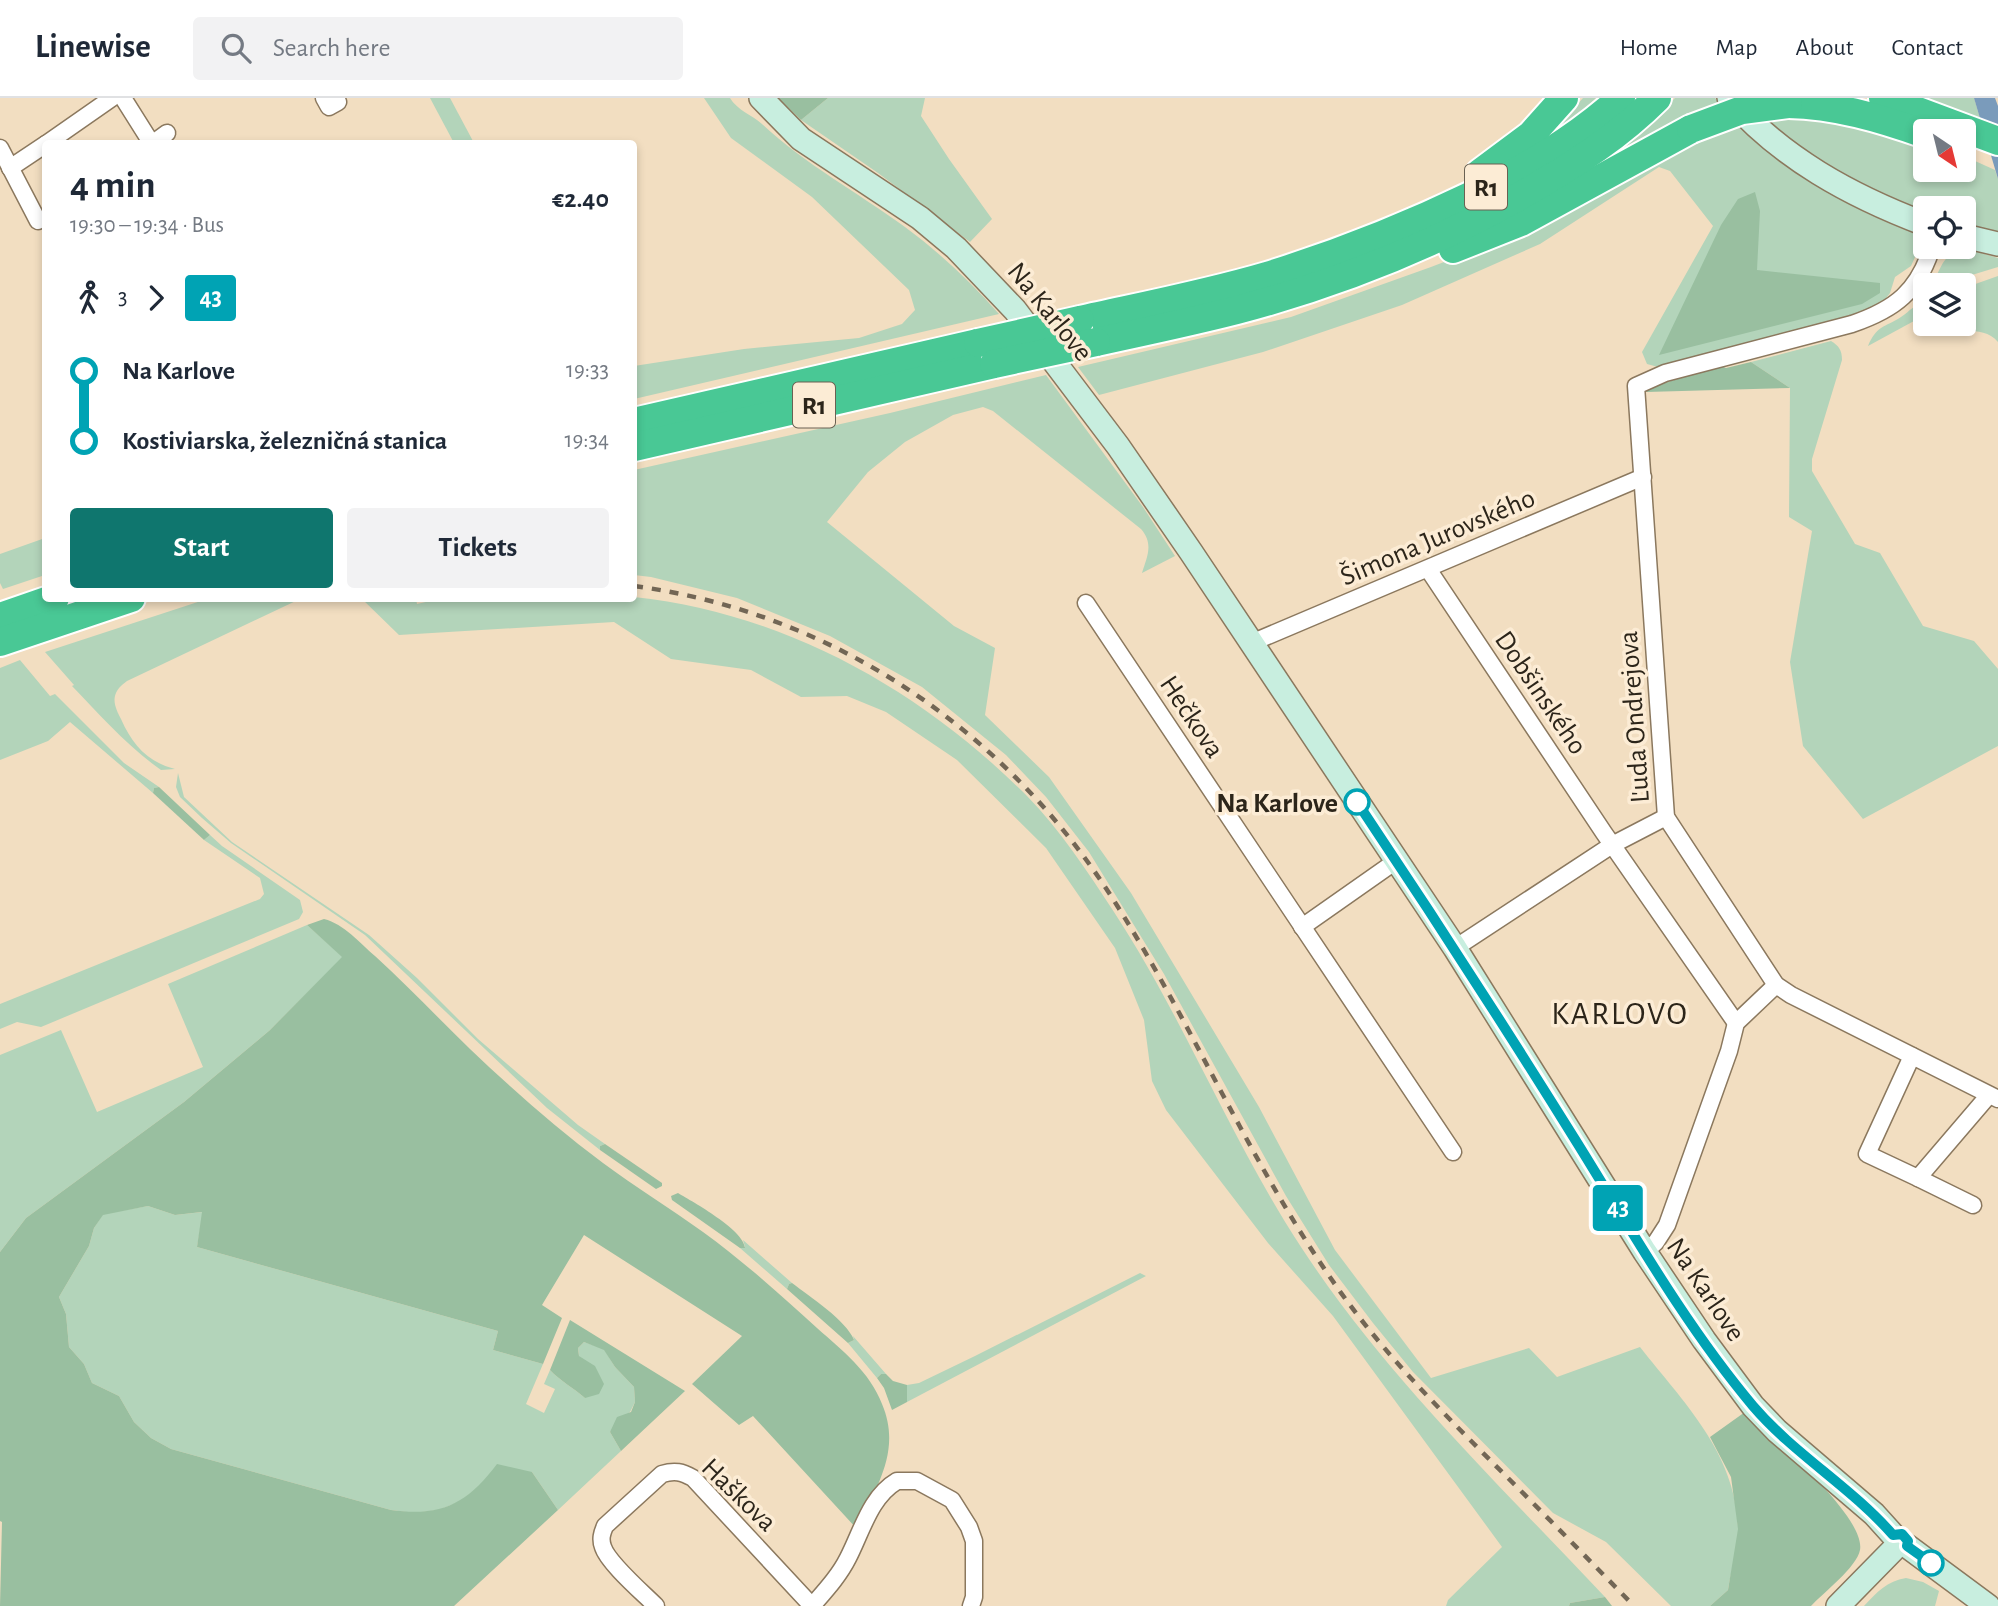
<!DOCTYPE html>
<meta charset="utf-8">
<style>
:root{--surface:#fff;--page:#f2f2f3;--text:#1f2937;--muted:#747a83;--line:#e0e1e3;--accent:#0f766e}
body{margin:0;font-family:"Alegreya Sans",sans-serif;background:var(--page);color:var(--text);height:100vh;display:flex;flex-direction:column;font-size:26px;white-space:nowrap}
*{box-sizing:border-box;margin:0}
p{font-size:23px;color:var(--muted)}
.icon{flex:none;width:38px;height:38px;fill:none;stroke:currentColor;stroke-width:2;stroke-linecap:round;stroke-linejoin:round}
.map{position:relative;flex:1;overflow:hidden}
.sheet{position:absolute;left:42px;top:42px;width:595px;height:462px;display:flex;flex-direction:column;background:var(--surface);border-radius:7px;box-shadow:0 4px 10px #0003}
.sheet>*{flex:none}
.badge{padding:0 14px;border-radius:5px;font-size:24px;line-height:46px}
.needle{width:46px;rotate:145deg}
.buttons{position:absolute;left:1913px;top:21px;display:grid;gap:14px}
.buttons a{display:grid;place-items:center;width:63px;height:63px;border-radius:7px;background:var(--surface);box-shadow:0 4px 10px #0003;font-size:35px}
.map>.badge{position:absolute;translate:-50% -50%;box-shadow:0 0 0 4px #fff}
.legs{display:flex;align-items:center;gap:10px;height:77px;padding:0 28px;font-size:23px}
.legs p{margin-inline-start:auto}
.summary{display:flex;align-items:center;justify-content:space-between;height:119px;padding:0 28px}
h1{font-size:38px;font-weight:700;line-height:52px}
.action{display:flex;gap:14px;margin-top:auto;padding:14px 28px}
.action a{flex:1;height:80px;border-radius:7px;background:var(--accent);color:#fff;font-size:28px;font-weight:700;line-height:80px;text-align:center}
.action a+a{background:var(--page);color:var(--text)}
ul{padding:0 28px;list-style:none}
li{display:flex;align-items:center;gap:24px;height:70px;font-size:26px}
li i{display:grid;place-items:center;width:10px;height:100%;margin:0 9px;background:currentColor}
li i::after{content:'';width:18px;height:18px;margin:-9px;border:5px solid;border-radius:50%;background:var(--surface)}
li p{margin-inline-start:auto}
li:first-child i{background:linear-gradient(#0000 50%,currentColor 0)}
li:last-child i{background:linear-gradient(currentColor 50%,#0000 0)}
header{display:flex;align-items:center;gap:42px;box-sizing:border-box;height:98px;padding:0 35px;background:var(--surface);border-bottom:2px solid var(--line)}
header strong{font-size:33px}
nav{display:flex;gap:38px;margin-inline-start:auto;font-size:24px}
.search{width:490px;height:63px;background:var(--page);display:flex;align-items:center;gap:18px;box-sizing:border-box;padding:0 24px;border-radius:7px;color:var(--muted);font-size:26px}
.map>svg:first-child{display:block}
.green{fill:#b3d4ba}
.forest{fill:#99bfa0}
.water{fill:#7a9bbb}
.lines{fill:none;stroke-linecap:round;stroke-linejoin:round}
.street-casing{stroke:#8b785e;stroke-width:19}
.secondary-casing{stroke:#8b785e;stroke-width:26}
.highway-casing{stroke:#fff;stroke-width:32}
.street{stroke:#fff;stroke-width:16}
.secondary{stroke:#c8eedf;stroke-width:23}
.highway{stroke:#49c895;stroke-width:28}
.rail{stroke:#726655;stroke-width:4.5;stroke-dasharray:9 9;stroke-linecap:butt}
.highway-bridge-casing{stroke:#fff;stroke-width:32;stroke-linecap:butt}
.highway-bridge{stroke:#49c895;stroke-width:28}
.line-1-casing{stroke:#fff;stroke-width:16}
.line-1{stroke:#00a3b4;stroke-width:10}
.stop-1-dot{fill:#fff;stroke:#00a3b4;stroke-width:3.5}
.labels{text-anchor:middle;stroke-width:7;stroke-linejoin:round;paint-order:stroke}
.shield{fill:#fcecd5;stroke:#6a6152;stroke-width:2}
.shield-label{font-size:26px;font-weight:bold;fill:#2c251a}
.street-label{font-size:28px;fill:#2c251a;stroke:#fcecd5}
.stop-label{font-size:28px;font-weight:bold;fill:#2c251a;stroke:#fcecd5;text-anchor:end}
.quarter-label{font-size:32px;letter-spacing:2px;fill:#2c251a;stroke:#fcecd5}
</style>
<header>
<strong>Linewise</strong>
<div class="search"><svg class="icon" aria-label="search" viewBox="0 0 24 24"><circle cx="10" cy="10" r="6"/><path d="M15 15l6 6"/></svg>Search here</div>
<nav><a>Home</a><a>Map</a><a>About</a><a>Contact</a></nav>
</header>
<div class="map">
<svg width="1998" height="1508" viewBox="0 0 1998 1508">
<rect width="100%" height="100%" fill="#f2dec1"/>
<g class="green">
<polygon points="430,0 450,0 474,45 454,45"/>
<path d="M704,0H730C737,12 752,17 762,26C806,67 857,94 905,129C939,154 971,184 999,216L634,301V268L744,251L859,240L902,226L915,212L909,192L812,99L731,40Z"/>
<polygon points="828,0 925,0 921,18 949,61 992,121 970,144 878,75 801,22"/>
<polygon points="1583,0 1596,0 1578,18 1548,39"/>
<path d="M1675,0H1715L1722,7L1566,87C1606,61 1642,35 1675,0Z"/>
<polygon points="1918,0 1974,0 1981,23"/>
<polygon points="1816,16 1925,44 1925,72 1964,72 1964,58 1995,72 1998,81 1998,134 1964,126 1964,110 1925,110 1925,115 1897,106 1801,53 1760,19"/>
<polygon points="1738,24 1905,127 1917,137 1921,146 1911,168 1895,179 1890,195 1883,204 1854,216 1658,269 1647,266 1642,254 1713,128 1670,73 1659,69 1540,146 1402,207 1263,254 1099,297 1078,269 1291,219 1431,169 1491,146 1679,48"/>
<path d="M1964,150L1998,160V169L1939,187H1931C1943,169 1941,157 1964,150Z"/>
<path d="M1998,178V244C1988,232 1974,233 1960,233L1953,226H1964V190Z"/>
<path d="M1925,203V217L1868,248C1877,227 1884,230 1901,219C1910,213 1915,206 1925,203Z"/>
<path d="M1831,243C1839,248 1842,252 1842,262L1812,361V373L1855,446L1880,455L1923,528L1974,543L1998,571V648L1863,721L1803,648L1790,564L1812,433L1789,419L1790,290L1751,264Z"/>
<path d="M1046,277L1143,409L1175,458L1142,475C1147,459 1154,446 1141,431L993,313L983,309L953,317L905,344L868,374L827,424L954,528L995,550L985,617L1049,679L1131,795L1259,1009L1335,1152L1431,1280L1529,1250L1557,1279L1640,1249C1684,1305 1735,1354 1738,1429C1739,1449 1731,1472 1728,1492L1710,1508H1671L1606,1444L1553,1415L1413,1274L1373,1225L1329,1167L1286,1098L1164,876L1089,754L1046,699L1006,657L922,589L830,538L737,500L651,479L634,477V372L890,315Z"/>
<polygon points="45,440 45,477 3,491 0,485 0,456"/>
<path d="M634,499C784,515 920,591 1027,698C1060,732 1088,774 1114,814C1184,921 1231,1042 1301,1149C1386,1279 1500,1387 1605,1499L1570,1505L1569,1508H1446L1448,1502L1502,1449L1333,1218L1268,1145L1166,1012L1152,983L1144,922L1115,850L1046,750L957,662L886,614L847,598L801,599L751,572L671,561L614,524L399,537L362,501H416L417,506L443,500Z"/>
<path d="M210,500L300,501L127,583C123,586 118,590 116,595C112,604 117,613 121,621C132,646 147,664 175,671L161,672C128,649 100,617 72,588L74,587L45,554Z"/>
<polygon points="20,562 50,598 55,596 124,665 159,689 154,690 153,695 70,624 48,643 0,662 0,570"/>
<polygon points="178,675 184,699 232,744 369,837 417,880 478,941 578,1027 605,1046 600,1048 600,1052 547,1010 365,837 231,745 202,720 180,699 176,689"/>
<polygon points="210,737 222,748 300,802 303,814 299,821 41,929 17,924 0,931 0,906 260,801 264,796 260,780 204,742"/>
<polygon points="307,827 343,859 270,932 184,1004 26,1120 0,1154 0,957 61,932 97,1014 203,969 168,886"/>
<path d="M148,1108L175,1117L203,1114L197,1149L498,1233L493,1252L543,1266L526,1306L544,1315L555,1291L544,1286L550,1272C560,1283 574,1290 585,1300L578,1250L584,1244L604,1251L615,1269L634,1289L635,1304L630,1314L610,1334L621,1353L558,1412L532,1374L481,1387L461,1403L439,1412L414,1415L391,1412L171,1351L151,1340L134,1324L119,1298L92,1285L84,1266L69,1249L66,1216L59,1199L89,1148L94,1130L103,1116Z"/>
<polygon points="743,1142 792,1185 789,1186 787,1191 740,1150 745,1149"/>
<polygon points="1140,1175 1146,1178 907,1304 907,1287 919,1285 975,1258"/>
<polygon points="853,1238 886,1276 881,1276 877,1280 848,1245 854,1242"/>
<path d="M1906,1480L1923,1484L1939,1493L1935,1508H1864C1877,1494 1887,1483 1906,1480Z"/>
</g>
<g class="forest">
<polygon points="778,0 828,0 801,22"/>
<polygon points="1755,94 1760,113 1757,172 1880,185 1880,195 1862,206 1659,257 1721,127 1738,101"/>
<polygon points="1751,264 1790,290 1646,294 1651,289 1721,268 1726,270"/>
<polygon points="159,689 210,737 204,742 153,695 154,690"/>
<path d="M324,821C344,826 360,845 375,858C408,888 438,920 470,951C512,991 556,1030 603,1065C635,1089 670,1110 703,1134C743,1163 781,1197 817,1230C842,1252 870,1274 882,1306C902,1353 876,1389 857,1431L753,1318L739,1327L692,1286L742,1238L584,1137L542,1207L562,1220L543,1266L493,1252L498,1233L197,1149L202,1114L175,1117L148,1108L103,1117L94,1130L89,1148L59,1199L66,1216L69,1249L84,1266L92,1285L119,1298L134,1324L151,1340L171,1351L391,1412C441,1419 467,1406 497,1366L532,1374L558,1412L454,1508H0L2,1424L0,1423V1154L26,1120L184,1004L270,932L342,859L307,827Z"/>
<polygon points="605,1046 662,1085 662,1088 656,1091 600,1052 600,1048"/>
<path d="M678,1095C693,1104 744,1132 745,1150H740L672,1102L671,1098Z"/>
<path d="M792,1185C809,1198 847,1223 854,1242L848,1245L787,1191L789,1186Z"/>
<path d="M570,1222L685,1293L621,1353L610,1334L617,1319L631,1314L635,1304L634,1289L615,1269L604,1252L584,1244L578,1250L579,1258L595,1268L604,1286L599,1296L585,1300C574,1290 560,1283 550,1272Z"/>
<polygon points="881,1276 886,1276 893,1283 907,1287 907,1304 892,1312 884,1290 877,1280"/>
<path d="M1745,1314C1770,1338 1866,1418 1860,1452C1857,1469 1823,1495 1811,1508H1710L1728,1492L1738,1431L1731,1379L1710,1339Z"/>
<polygon points="1605,1499 1612,1508 1569,1508 1570,1505"/>
</g>
<polygon class="water" points="1974,0 1995,0 1998,8 1998,81"/>
<g class="lines">
<defs>
<g id="street">
<polyline points="123,0 152,46"/>
<polyline points="324,0 329,9 338,4"/>
<polyline points="46,46 112,0"/>
<polyline points="152,46 167,35"/>
<polyline points="0,50 38,123"/>
<polyline points="10,70 46,46"/>
<path d="M1932,149C1918,193 1896,211 1852,226L1665,275L1636,288L1666,719L1776,887L1791,897L1998,1001"/>
<polyline points="1428,471 1604,735 1736,925"/>
<polyline points="1086,505 1453,1054"/>
<polyline points="1251,545 1643,379"/>
<polyline points="1302,829 1396,763"/>
<polyline points="1455,850 1612,747 1666,719"/>
<polyline points="1912,958 1867,1056 1918,1080 1989,997"/>
<polyline points="1918,1080 1973,1107"/>
<polyline points="1645,1154 1656,1144 1667,1127 1729,953 1736,925 1776,887"/>
<path d="M656,1508C643,1495 608,1465 603,1449C600,1441 602,1435 605,1428L662,1376C675,1372 682,1374 693,1380L812,1508"/>
<path d="M812,1508C825,1493 839,1478 848,1460C862,1433 870,1399 897,1383H917L952,1402L969,1429L974,1443V1499L971,1508"/>
</g>
<g id="secondary">
<polyline points="761,0 801,41 920,120 956,150 1015,212 1118,348 1191,454 1455,850 1645,1154 1704,1242 1753,1308 1777,1333 1874,1416 1893,1437"/>
<path d="M1729,0C1781,60 1851,98 1925,126"/>
<polyline points="1964,138 1998,146"/>
<polyline points="1907,1448 1988,1508"/>
<polyline points="1838,1508 1893,1452"/>
</g>
<g id="highway">
<polyline points="1883,0 1998,43"/>
<path d="M1788,6C1836,7 1880,20 1925,36"/>
<polyline points="1480,75 1531,37 1564,0"/>
<polyline points="1453,151 1521,124 1691,31"/>
<path d="M1080,222C1143,208 1206,196 1267,178C1337,156 1404,130 1470,98C1524,71 1576,41 1621,0"/>
<path d="M1096,244C1143,234 1190,224 1237,212C1339,185 1441,144 1532,91C1577,65 1620,37 1657,0"/>
<polyline points="634,324 978,245"/>
<polyline points="634,349 994,266"/>
<polyline points="0,519 55,500"/>
<polyline points="0,544 131,500"/>
</g>
</defs>
<use href="#street" class="street-casing"/>
<use href="#secondary" class="secondary-casing"/>
<use href="#highway" class="highway-casing"/>
<use href="#street" class="street"/>
<use href="#secondary" class="secondary"/>
<use href="#highway" class="highway"/>
<path class="rail" d="M634,488C836,515 1011,636 1118,809C1194,930 1250,1064 1332,1182C1382,1255 1446,1318 1509,1381C1551,1423 1593,1466 1634,1508"/>
<defs>
<g id="highway-bridge">
<polyline points="1691,31 1742,12 1788,6"/>
<polyline points="978,245 1080,222"/>
<polyline points="994,266 1096,244"/>
</g>
</defs>
<use href="#highway-bridge" class="highway-bridge-casing"/>
<use href="#highway-bridge" class="highway-bridge"/>
</g>
<g class="lines">
<defs>
<path id="line-1" d="M1357,704C1432,816 1505,929 1576,1043C1632,1133 1685,1227 1753,1308C1794,1356 1851,1389 1893,1437L1902,1436L1908,1443L1907,1448L1931,1465"/>
</defs>
<use href="#line-1" class="line-1-casing"/>
<use href="#line-1" class="line-1"/>
</g>
<g class="stop-1-dot">
<circle cx="1357" cy="704" r="12"/>
<circle cx="1931" cy="1465" r="12"/>
</g>
<g class="labels">
<g class="shield">
<rect x="1465" y="66.5" width="42" height="45" rx="5"/>
<rect x="793" y="284.5" width="42" height="45" rx="5"/>
</g>
<g class="shield-label">
<text x="1486" y="98">R1</text>
<text x="814" y="316">R1</text>
</g>
<g class="street-label">
<text transform="translate(1051 213) rotate(51)" y="10">Na Karlove</text>
<text transform="translate(1437 438) rotate(-23)" y="10">Šimona Jurovského</text>
<text transform="translate(1542 594) rotate(56)" y="10">Dobšinského</text>
<text transform="translate(1193 618) rotate(56)" y="10">Hečkova</text>
<text transform="translate(1633 619) rotate(-94)" y="10">Ľuda Ondrejova</text>
<text transform="translate(1707 1191) rotate(56)" y="10">Na Karlove</text>
<text transform="translate(740 1396) rotate(44)" y="10">Haškova</text>
</g>
<g class="stop-label">
<text x="1338" y="714">Na Karlove</text>
</g>
<g class="quarter-label">
<text x="1620" y="926">KARLOVO</text>
</g>
</g>
</svg>
<div class="buttons">
<a><svg class="needle" viewBox="-14 -14 28 28"><path d="M0-13l5 13h-10z" fill="#e53935"/><path d="M0 13l5-13h-10z" fill="#747a83"/></svg></a>
<a><svg class="icon" aria-label="locate" viewBox="0 0 24 24"><circle cx="12" cy="12" r="6"/><path d="M12 2v4M12 18v4M2 12h4M18 12h4"/></svg></a>
<a><svg class="icon" aria-label="layers" viewBox="0 0 24 24"><path d="M12 4l9 5-9 5-9-5zM3 14l9 5 9-5"/></svg></a>
</div>
<b class="badge" style="left:1618px;top:1110px;background:#00a3b4;color:#fff">43</b>
<section class="sheet">
<div class="summary"><div><h1>4 min</h1><p>19:30 – 19:34 · Bus</p></div><b>€2.40</b></div>
<div class="legs"><svg class="icon" aria-label="walk" viewBox="0 0 24 24"><circle cx="13" cy="4" r="2"/><path d="M13 8l-2 6 4 7M11 14l-3 7M7 12l3-4h3l4 4"/></svg>3<svg class="icon" aria-label="forward" viewBox="0 0 24 24"><path d="M9 5l7 7-7 7"/></svg><b class="badge" style="background:#00a3b4;color:#fff">43</b></div>
<ul>
<li><i style="color:#00a3b4"></i><b>Na Karlove</b><p>19:33</p></li>
<li><i style="color:#00a3b4"></i><b>Kostiviarska, železničná stanica</b><p>19:34</p></li>
</ul>
<div class="action"><a>Start</a><a>Tickets</a></div>
</section>
</div>
